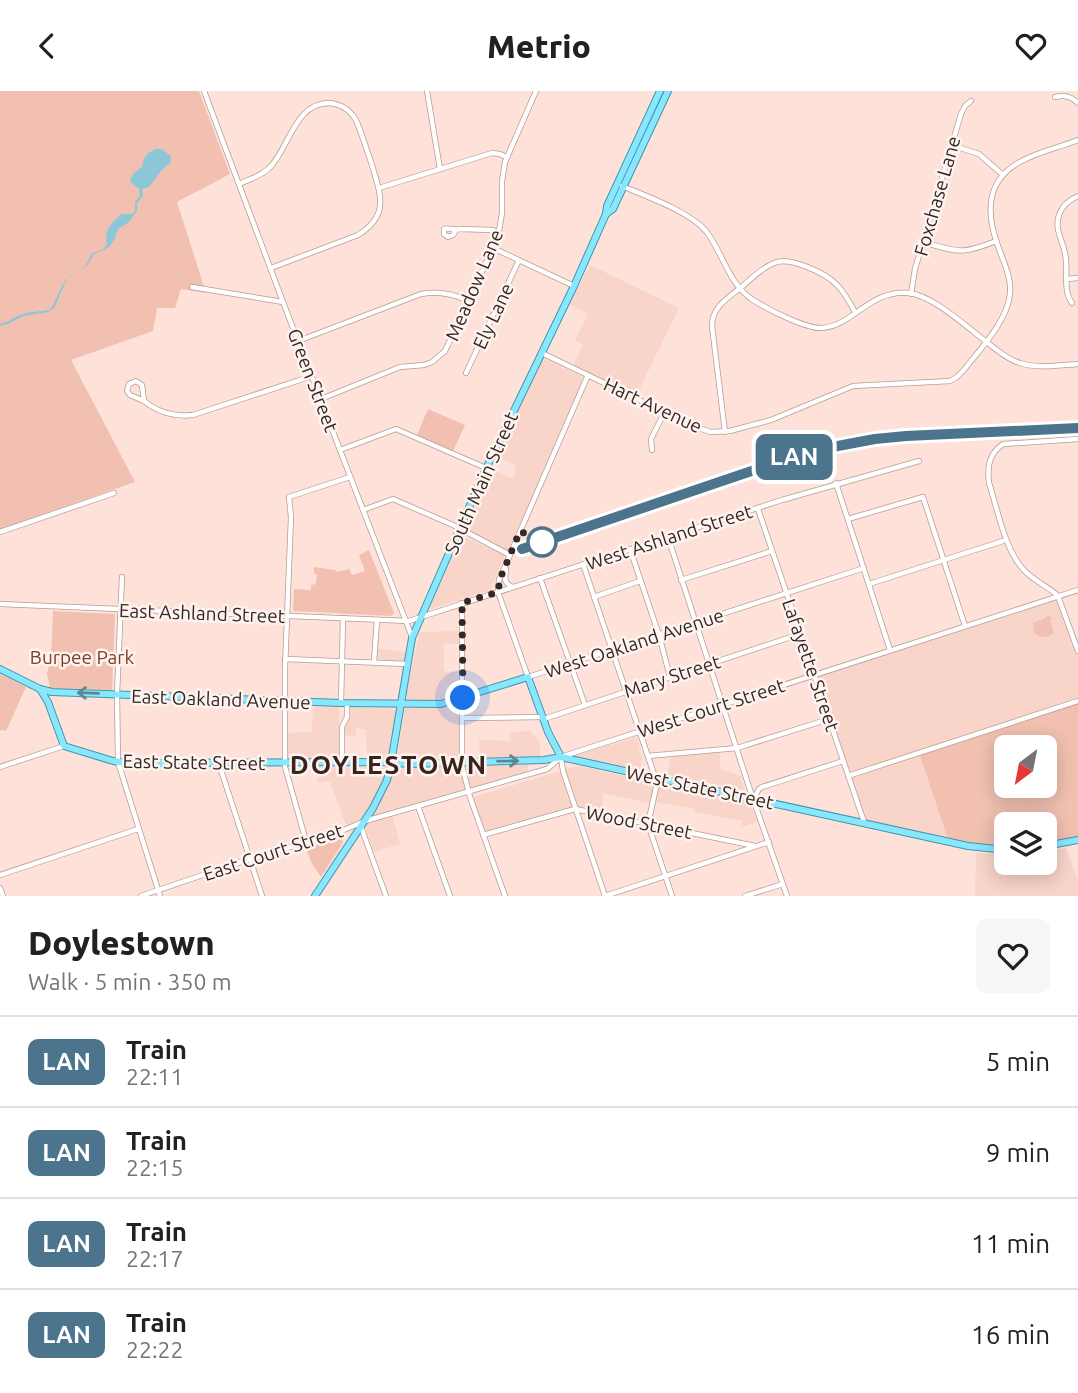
<!DOCTYPE html>
<meta charset="utf-8">
<style>
:root{--surface:#fff;--page:#f6f6f6;--text:#202124;--muted:#757577;--line:#e0e0e0}
body{margin:0;font-family:Ubuntu,sans-serif;background:var(--page);color:var(--text);height:100vh;display:flex;flex-direction:column;font-size:26px;white-space:nowrap}
*{box-sizing:border-box;margin:0}
p{font-size:23px;color:var(--muted)}
.icon{flex:none;width:38px;height:38px;fill:none;stroke:currentColor;stroke-width:2;stroke-linecap:round;stroke-linejoin:round}
.map{position:relative;height:805px;overflow:hidden}
.details{display:flex;flex-direction:column;background:var(--surface);flex:1}
.details>*{flex:none}
.badge{padding:0 14px;border-radius:10px;font-size:24px;line-height:46px}
.needle{width:46px;rotate:212deg}
.buttons{position:absolute;left:994px;top:644px;display:grid;gap:14px}
.buttons a{display:grid;place-items:center;width:63px;height:63px;border-radius:10px;background:var(--surface);box-shadow:0 4px 18px #0003;font-size:35px}
.you{position:absolute;width:35px;height:35px;margin:-18px;border:5px solid #fff;border-radius:50%;background:#1a73e8;box-shadow:0 0 0 10px #1a73e833}
.map>.badge{position:absolute;translate:-50% -50%;box-shadow:0 0 0 4px #fff}
.round{display:grid;place-items:center;flex:none;width:74px;height:74px;border-radius:10px;background:var(--page)}
.summary{display:flex;align-items:center;justify-content:space-between;height:119px;padding:0 28px}
h1{font-size:33px;font-weight:800;line-height:52px}
ul{padding:0;list-style:none}
li{display:flex;align-items:center;gap:21px;height:91px;padding:0 28px;border-top:2px solid var(--line)}
li div{flex:1}
li b{display:block;font-size:26px}
li em{font-style:normal}
li .badge{min-width:77px;font-weight:700;text-align:center}
header{display:flex;justify-content:space-between;align-items:center;height:91px;padding:0 28px;background:var(--surface);font-size:32px;font-weight:800}
.map>svg:first-child{display:block}
.built{fill:#f8d4c9;fill-rule:evenodd}
.green{fill:#f1c0b0;fill-rule:evenodd}
.water{fill:#8cc7d8}
.lines{fill:none;stroke-linecap:round;stroke-linejoin:round}
.minor-casing{stroke:#b79c94;stroke-width:6}
.major-casing{stroke:#3899af;stroke-width:8}
.minor{stroke:#fff;stroke-width:4.5}
.major{stroke:#89e6fc;stroke-width:6}
.rail{stroke:#a28e88;stroke-width:2;stroke-dasharray:12 12;stroke-linecap:butt}
.oneway{stroke:#5e8790}
.line-casing{stroke:#fff;stroke-width:16}
.line{stroke:#4c748c;stroke-width:10}
.walk{stroke:#332825;stroke-width:7;stroke-dasharray:0 12.6}
.stop-dot{fill:#fff;stroke:#4c748c;stroke-width:3.5}
.labels{text-anchor:middle;stroke-width:5;stroke-linejoin:round;paint-order:stroke}
.street-label{font-size:19px;fill:#332825;stroke:#fff3ef}
.park-label{font-size:19px;fill:#7c3c26;stroke:#fff3ef}
.district-label{font-size:26px;font-weight:bold;letter-spacing:2px;fill:#38241d;stroke:#fff3ef}
</style>
<header><svg class="icon" aria-label="back" viewBox="0 0 24 24"><path d="M15 5l-7 7 7 7"/></svg>Metrio<svg class="icon" aria-label="heart" viewBox="0 0 24 24"><path d="M12 20l-8-8c-3-5 5-10 8-4 3-6 11-1 8 4z"/></svg></header>
<div class="map">
<svg width="1078" height="805" viewBox="0 0 1078 805">
<rect width="100%" height="100%" fill="#fee2d9"/>
<g class="built">
<polygon points="590,174 679,217 635,307 572,277 583,253 575,249 588,223 570,213"/>
<polygon points="542,268 546,268 582,286 582,291 508,460 463,438 491,378 510,387 515,384 516,375 496,365"/>
<polygon points="461,445 505,464 490,499 431,518 430,517"/>
<path d="M1058,505L1078,561V749L1045,755V733H1006V759L864,731L814,584ZM1006,656H1045V695H1006Z"/>
<polygon points="461,540 461,553 444,553 444,580 459,581 460,605 441,611 408,610 406,606 419,543 421,541"/>
<polygon points="376,557 405,561 404,571 375,570"/>
<polygon points="459,615 460,668 399,669 397,667 405,617"/>
<polygon points="313,616 339,616 340,669 288,669 287,642 312,641"/>
<polygon points="344,616 394,618 396,620 389,662 386,668 367,668 366,639 356,637 356,645 343,644"/>
<polygon points="530,640 540,650 540,665 480,667 479,649 510,650 511,641"/>
<polygon points="637,646 642,667 640,679 577,669 576,664"/>
<polygon points="720,660 720,678 741,685 744,699 667,684 671,666 673,665"/>
<polygon points="528,674 528,681 392,722 400,753 374,761 363,729 346,734 330,691 318,691 318,676 412,677"/>
<polygon points="578,675 750,712 757,731 741,736 742,730 695,721 695,718 654,711 653,713 603,702 602,722 576,718 484,743 473,706"/>
<polygon points="1066,757 1078,790 1078,805 975,805 976,762 1006,764 1006,772 1045,772 1045,760"/>
</g>
<g class="green">
<polygon points="0,0 199,0 230,83 177,111 206,202 181,198 175,217 157,217 153,240 71,269 135,391 0,438"/>
<polygon points="428,318 465,334 452,362 416,346"/>
<polygon points="369,459 394,522 392,525 293,520 294,498 311,499 311,494 316,493 317,483 314,483 314,476 335,479 337,481 349,478 352,484 365,480 359,464"/>
<polygon points="53,520 115,523 112,599 50,597 47,583 51,566"/>
<path d="M1048,524L1052,527L1050,530L1054,542C1046,547 1041,548 1034,541L1033,532L1046,527Z"/>
<polygon points="0,583 26,596 6,640 0,639"/>
<path d="M1078,613V746L1045,752V733H1006V756L969,753L948,748L920,664ZM1006,656H1045V695H1006Z"/>
<polygon points="339,746 343,748 342,753 321,786 311,771 306,757"/>
</g>
<path class="water" d="M156,58H161L170,64L171,71L161,80L149,96L142,98L143,105L137,112V119L129,131L118,138C113,155 110,157 94,163L86,176L75,181L67,188L54,217L48,221L23,225L10,232L0,235V233C9,231 15,225 23,223C32,220 40,221 49,219L52,216C63,196 62,185 85,176L92,162L102,159L107,154C104,137 111,134 121,123H132L135,119V111L140,105L139,98L130,91C131,83 136,80 142,76C144,66 146,62 156,58Z"/>
<g class="lines">
<defs>
<g id="minor">
<polyline points="204,0 283,211 412,546"/>
<polyline points="427,0 440,78"/>
<path d="M1055,6C1065,4 1071,5 1078,12"/>
<polyline points="951,54 979,63 1003,84"/>
<path d="M239,93C250,88 264,84 272,74C290,53 296,12 329,12C342,13 350,19 356,29C362,43 366,57 371,71C380,102 391,124 358,144L271,177"/>
<path d="M622,95C646,105 690,121 706,140C723,162 729,194 753,209C767,218 806,238 822,237C853,235 870,198 909,202C935,205 971,240 993,256C1001,262 1009,269 1020,272C1038,278 1059,274 1078,273"/>
<polyline points="379,97 492,62 500,63 506,66"/>
<path d="M456,139L453,144L448,146L444,143V138C450,136 454,140 460,138L493,139L499,142"/>
<path d="M923,151C958,161 961,164 996,150"/>
<polyline points="493,157 574,195"/>
<polyline points="1067,188 1078,187"/>
<polyline points="192,196 283,211"/>
<polyline points="911,203 915,178 961,23 965,15 971,10"/>
<path d="M1072,212C1062,198 1069,179 1065,163C1063,149 1054,139 1059,124C1062,115 1069,109 1078,105"/>
<path d="M298,250L421,203C439,200 453,203 469,210"/>
<path d="M542,262L695,336L711,341L730,340L771,329L853,295L950,290L957,286L963,280C980,258 1007,231 1010,203C1012,186 1002,168 997,152C986,121 987,90 1018,72C1036,61 1058,57 1078,49"/>
<polyline points="466,282 519,169"/>
<polyline points="588,284 499,489 498,501 528,586 864,477"/>
<polygon points="136,290 142,294 144,310 130,304 127,300 129,293"/>
<polyline points="321,308 400,276 424,274 432,271 445,260 498,146 502,122 502,90 505,71 536,0"/>
<path d="M144,310C159,322 174,326 193,324L312,285"/>
<path d="M725,341L712,235C712,217 726,208 739,198C750,189 761,177 774,172C789,165 826,182 837,194C845,202 850,212 855,221"/>
<path d="M1078,348L1003,353C989,363 987,375 989,392C998,419 1004,457 1023,478C1033,490 1048,495 1058,505L1078,560"/>
<polyline points="340,359 396,338 486,377"/>
<polyline points="652,359 651,348 664,322"/>
<polyline points="836,392 890,559"/>
<polyline points="758,418 864,731"/>
<polyline points="363,419 393,408 453,434 510,464"/>
<polyline points="848,428 923,406 965,535"/>
<polyline points="0,441 114,402"/>
<polyline points="668,446 750,699 787,805"/>
<polyline points="630,458 659,544 670,586"/>
<polyline points="583,473 657,692 648,733 672,805"/>
<path d="M506,478C505,487 503,492 513,496"/>
<polyline points="122,486 117,603 118,671 160,805"/>
<polyline points="540,487 585,614"/>
<polyline points="681,489 772,460"/>
<polyline points="869,493 1003,450"/>
<polyline points="594,506 640,490"/>
<polyline points="462,512 462,675 470,706 505,805"/>
<polyline points="0,513 409,530 782,409 919,370"/>
<polyline points="285,568 407,573"/>
<polyline points="374,571 377,529"/>
<polyline points="341,612 343,527"/>
<polyline points="463,627 543,626"/>
<polyline points="544,628 800,543"/>
<polyline points="648,665 737,657 829,628"/>
<polyline points="561,667 563,680 605,805"/>
<polyline points="342,671 342,636 347,626 347,613"/>
<polyline points="219,673 262,805"/>
<polyline points="0,676 64,655"/>
<polyline points="848,685 1078,610"/>
<polyline points="754,707 759,698 762,696 843,670"/>
<polyline points="418,715 450,805"/>
<polyline points="361,736 386,805"/>
<polyline points="483,744 575,718 755,755"/>
<polyline points="306,750 285,676 285,577 291,426 289,406 350,386"/>
<polyline points="0,784 138,738"/>
<polyline points="0,797 3,805"/>
<polyline points="141,805 250,768 339,741 365,730 547,678 561,666 573,662 1078,499"/>
<polyline points="605,805 769,751"/>
<polyline points="745,805 783,793"/>
</g>
<g id="major">
<polyline points="606,123 613,118 668,0"/>
<polyline points="0,578 40,598 52,601 341,612 441,613 528,586 548,641 561,666"/>
<polyline points="40,598 48,611 64,655 113,670 126,672 384,671 409,673 544,669 561,666 968,755 1006,759"/>
<polyline points="1045,755 1078,749"/>
<polyline points="315,805 373,717 387,689 391,672 412,547 484,382 574,195 606,123 607,115 660,0"/>
</g>
</defs>
<use href="#minor" class="minor-casing"/>
<use href="#major" class="major-casing"/>
<use href="#minor" class="minor"/>
<use href="#major" class="major"/>
<polyline class="rail" points="522,458 778,371 827,357 875,348 906,345 1078,337"/>
</g>
<defs><path id="oneway-shaft" d="M-6 0H5M1.5-3L5.5 0L1.5 3" fill="none" stroke-width="1.6" stroke-linecap="round" stroke-linejoin="round" transform="scale(1.75)"/></defs>
<g class="oneway">
<use href="#oneway-shaft" transform="translate(88 602) rotate(-178)"/>
<use href="#oneway-shaft" transform="translate(508 670) rotate(-1)"/>
</g>
<g class="lines">
<defs>
<polyline id="line" points="522,458 778,371 827,357 875,348 906,345 1078,337"/>
</defs>
<use href="#line" class="line-casing"/>
<use href="#line" class="line"/>
<polyline class="walk" points="463,607 462,512 498,501 500,488 520,440 542,451"/>
</g>
<circle class="stop-dot" cx="542" cy="451" r="14"/>
<g class="labels">
<g class="street-label">
<text transform="translate(937 105) rotate(-74)" y="7">Foxchase Lane</text>
<text transform="translate(474 194) rotate(-67)" y="7">Meadow Lane</text>
<text transform="translate(493 225) rotate(-65)" y="7">Ely Lane</text>
<text transform="translate(313 289) rotate(69)" y="7">Green Street</text>
<text transform="translate(653 314) rotate(25)" y="7">Hart Avenue</text>
<text transform="translate(481 392) rotate(-66)" y="7">South Main Street</text>
<text transform="translate(669 446) rotate(-18)" y="7">West Ashland Street</text>
<text transform="translate(202 522) rotate(2)" y="7">East Ashland Street</text>
<text transform="translate(634 552) rotate(-18)" y="7">West Oakland Avenue</text>
<text transform="translate(811 574) rotate(71)" y="7">Lafayette Street</text>
<text transform="translate(672 585) rotate(-18)" y="7">Mary Street</text>
<text transform="translate(221 608) rotate(2)" y="7">East Oakland Avenue</text>
<text transform="translate(711 617) rotate(-18)" y="7">West Court Street</text>
<text transform="translate(194 671) rotate(1)" y="7">East State Street</text>
<text transform="translate(700 696) rotate(12)" y="7">West State Street</text>
<text transform="translate(639 731) rotate(11)" y="7">Wood Street</text>
<text transform="translate(273 761) rotate(-18)" y="7">East Court Street</text>
</g>
<g class="park-label">
<text x="82" y="573">Burpee Park</text>
</g>
<g class="district-label">
<text x="389" y="683">DOYLESTOWN</text>
</g>
</g>
</svg>
<div class="buttons">
<a><svg class="needle" viewBox="-14 -14 28 28"><path d="M0-13l5 13h-10z" fill="#e53935"/><path d="M0 13l5-13h-10z" fill="#757577"/></svg></a>
<a><svg class="icon" aria-label="layers" viewBox="0 0 24 24"><path d="M12 4l9 5-9 5-9-5zM3 14l9 5 9-5"/></svg></a>
</div>
<div class="you" style="left:463px;top:607px"></div>
<b class="badge" style="left:794px;top:366px;background:#4c748c;color:#fff">LAN</b>
</div>
<section class="details">
<div class="summary"><div><h1>Doylestown</h1><p>Walk · 5 min · 350 m</p></div><a class="round"><svg class="icon" aria-label="heart" viewBox="0 0 24 24"><path d="M12 20l-8-8c-3-5 5-10 8-4 3-6 11-1 8 4z"/></svg></a></div>
<ul>
<li><span class="badge" style="background:#4c748c;color:#fff">LAN</span><div><b>Train</b><p>22:11</p></div><em>5 min</em></li>
<li><span class="badge" style="background:#4c748c;color:#fff">LAN</span><div><b>Train</b><p>22:15</p></div><em>9 min</em></li>
<li><span class="badge" style="background:#4c748c;color:#fff">LAN</span><div><b>Train</b><p>22:17</p></div><em>11 min</em></li>
<li><span class="badge" style="background:#4c748c;color:#fff">LAN</span><div><b>Train</b><p>22:22</p></div><em>16 min</em></li>
</ul>
</section>
